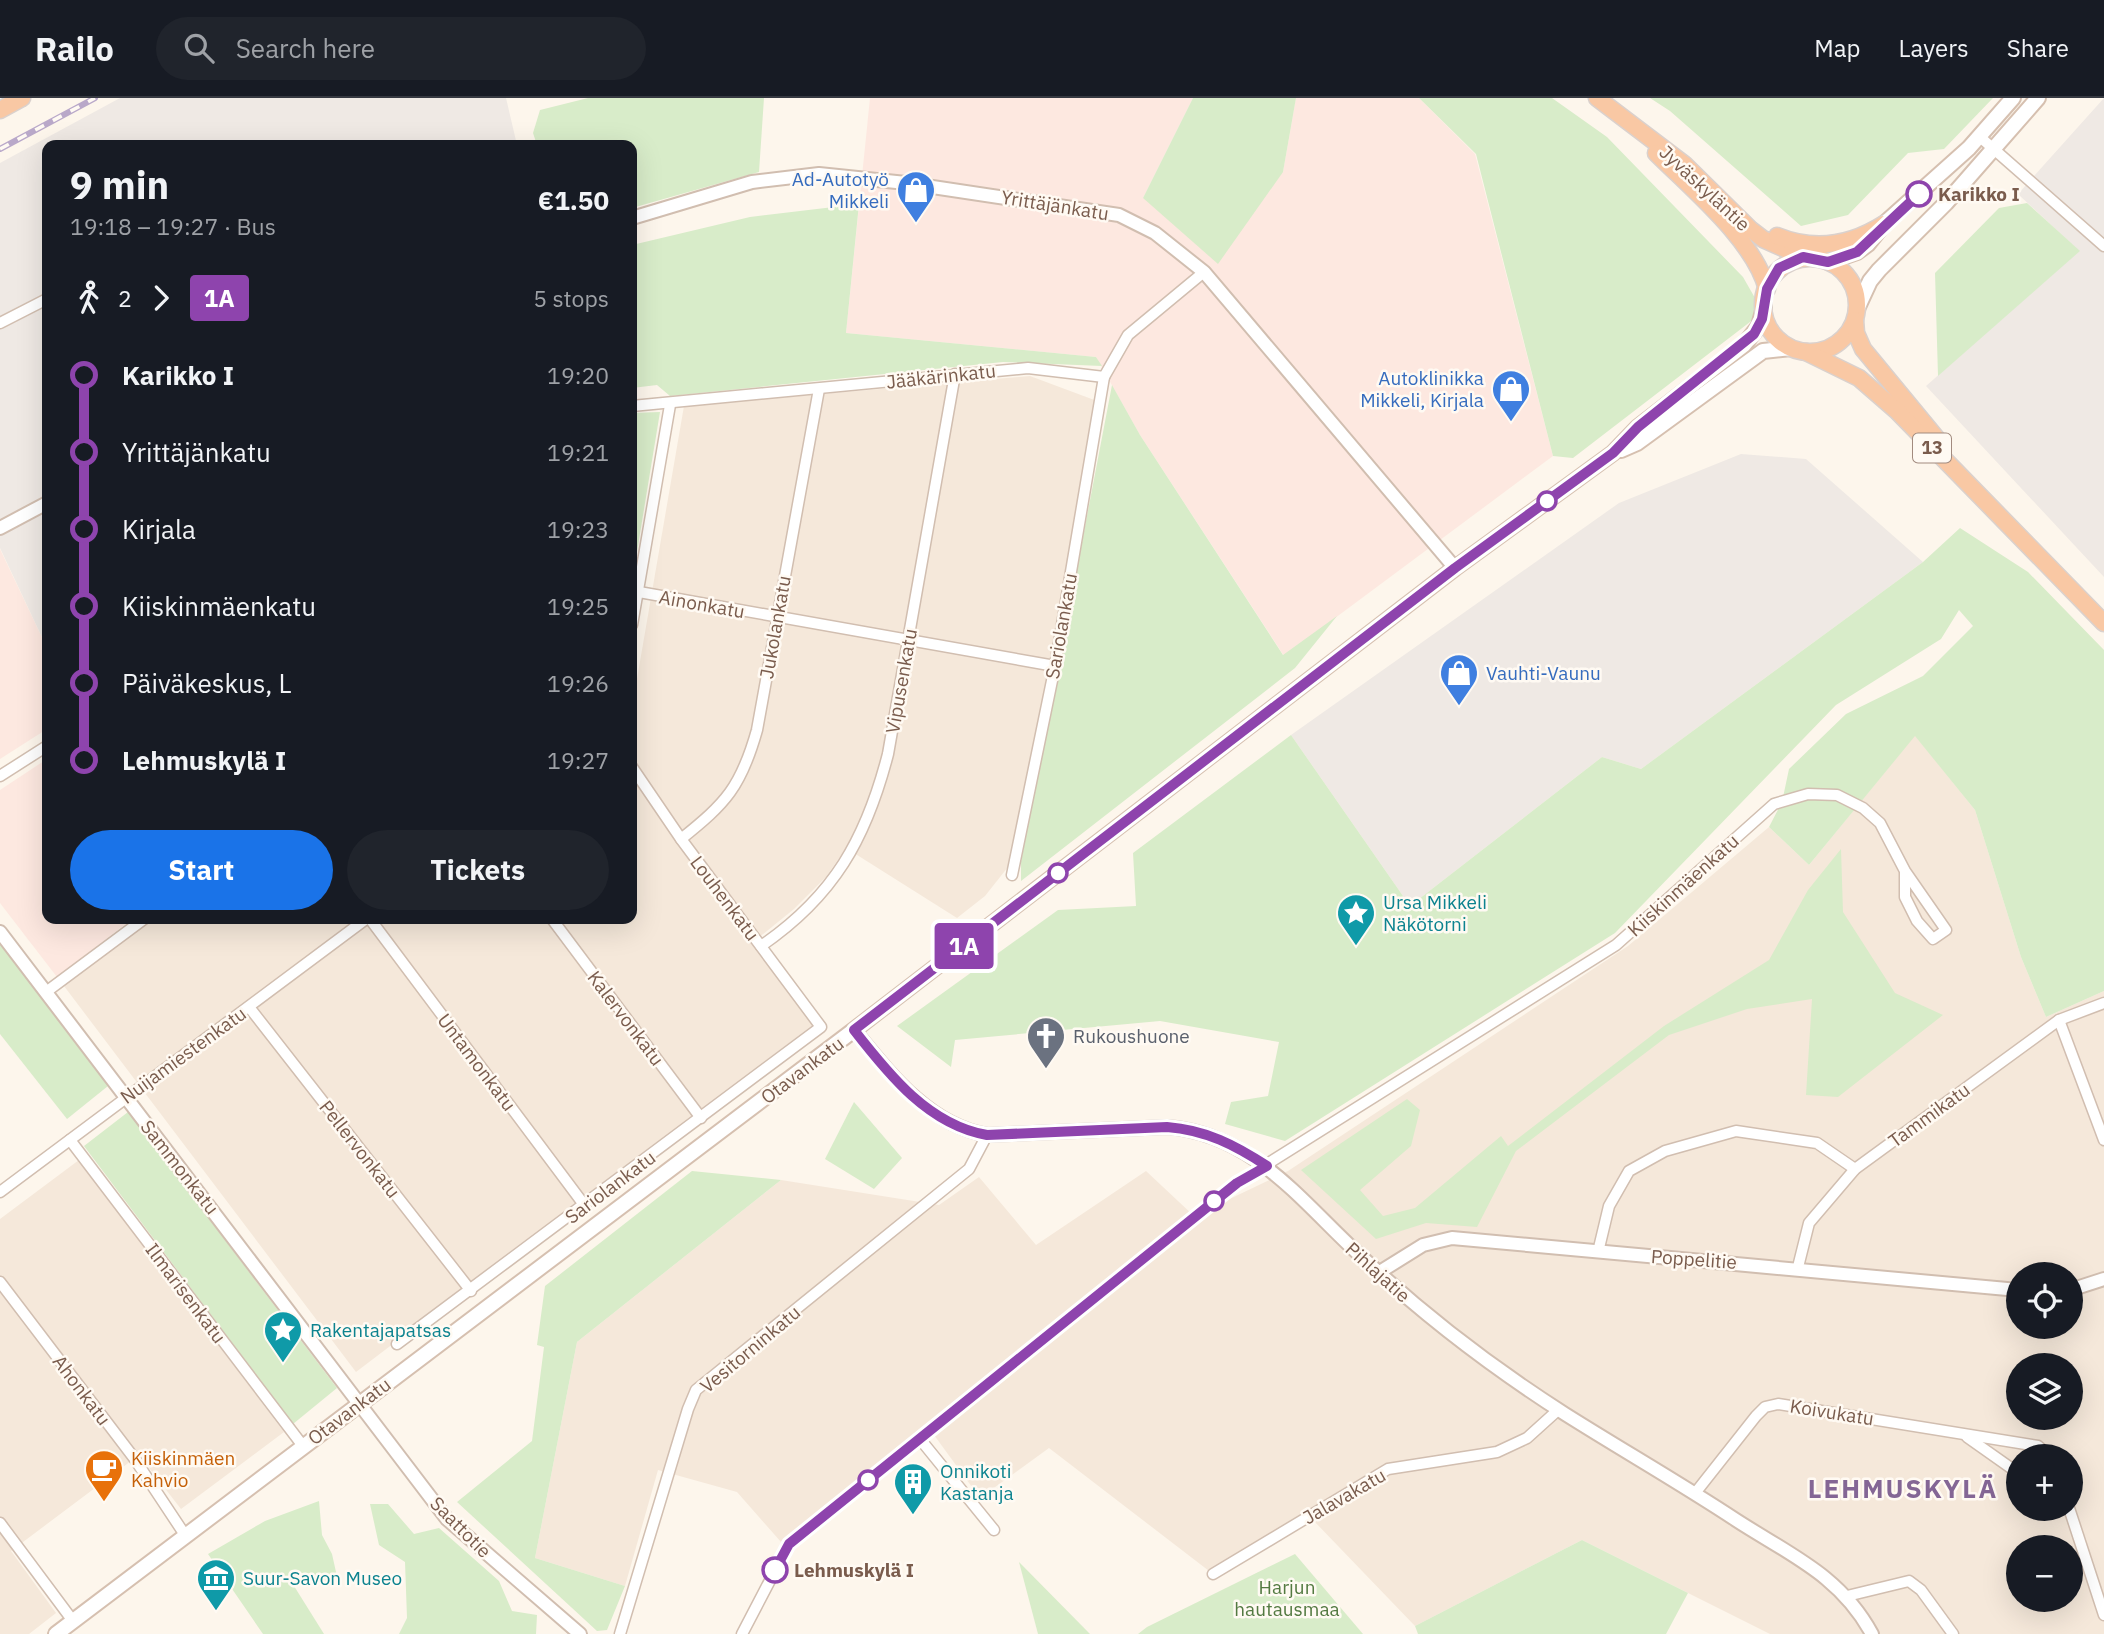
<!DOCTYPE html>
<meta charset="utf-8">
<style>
:root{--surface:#171b24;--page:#20242c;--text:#f1f3f6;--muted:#9ea1a6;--line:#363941;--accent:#1a73e8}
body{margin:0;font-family:"IBM Plex Sans",sans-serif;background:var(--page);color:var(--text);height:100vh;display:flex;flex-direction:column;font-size:26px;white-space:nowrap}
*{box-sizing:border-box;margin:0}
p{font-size:23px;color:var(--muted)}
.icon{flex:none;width:38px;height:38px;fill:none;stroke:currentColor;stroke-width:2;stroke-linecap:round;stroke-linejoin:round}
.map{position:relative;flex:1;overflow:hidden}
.panel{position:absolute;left:42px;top:42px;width:595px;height:784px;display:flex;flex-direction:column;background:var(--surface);border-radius:14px;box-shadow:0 7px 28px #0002}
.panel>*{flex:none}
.badge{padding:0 14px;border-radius:5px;font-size:24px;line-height:46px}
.controls{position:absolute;left:2006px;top:1164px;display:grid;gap:14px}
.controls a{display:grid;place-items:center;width:77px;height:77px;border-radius:50%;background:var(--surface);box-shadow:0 7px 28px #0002;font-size:35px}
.map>.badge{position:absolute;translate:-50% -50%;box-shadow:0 0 0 4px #fff}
.legs{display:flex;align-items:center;gap:10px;height:77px;padding:0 28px;font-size:23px}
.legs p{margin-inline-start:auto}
.overview{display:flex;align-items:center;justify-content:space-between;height:119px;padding:0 28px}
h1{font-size:38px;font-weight:800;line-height:52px}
.cta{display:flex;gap:14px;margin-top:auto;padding:14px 28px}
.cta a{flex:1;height:80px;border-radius:42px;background:var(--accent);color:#fff;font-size:28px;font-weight:800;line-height:80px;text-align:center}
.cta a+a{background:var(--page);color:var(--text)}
ul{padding:0 28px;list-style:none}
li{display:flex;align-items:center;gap:24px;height:77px;font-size:26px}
li i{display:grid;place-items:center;width:10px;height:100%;margin:0 9px;background:currentColor}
li i::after{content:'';width:18px;height:18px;margin:-9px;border:5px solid;border-radius:50%;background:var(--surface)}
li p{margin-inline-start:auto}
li:first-child i{background:linear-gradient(#0000 50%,currentColor 0)}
li:last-child i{background:linear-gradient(currentColor 50%,#0000 0)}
header{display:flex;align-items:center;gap:42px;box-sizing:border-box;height:98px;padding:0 35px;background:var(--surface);border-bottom:2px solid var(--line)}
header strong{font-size:33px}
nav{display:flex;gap:38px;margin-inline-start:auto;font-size:24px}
.search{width:490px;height:63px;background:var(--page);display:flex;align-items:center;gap:18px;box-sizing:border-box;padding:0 24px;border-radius:38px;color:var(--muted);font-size:26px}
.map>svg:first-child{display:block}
.residential{fill:#f5e8da;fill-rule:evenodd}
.commercial{fill:#fde8e0}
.industrial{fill:#efe9e4}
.green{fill:#d8ecc9}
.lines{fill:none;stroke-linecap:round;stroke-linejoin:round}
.minor-casing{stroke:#d1beb0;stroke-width:13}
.tertiary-casing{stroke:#d1beb0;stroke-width:16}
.secondary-casing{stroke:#d6c0b0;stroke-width:18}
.trunk-casing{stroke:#dad1cd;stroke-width:19}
.minor{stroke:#fff;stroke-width:10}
.tertiary{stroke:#fff;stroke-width:12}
.secondary{stroke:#fff;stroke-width:14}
.trunk{stroke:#f9c8a4;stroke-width:16}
.rail-casing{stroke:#b9a8c9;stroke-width:6}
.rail{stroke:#fffaf3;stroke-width:3.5;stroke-dasharray:10;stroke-linecap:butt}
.line-1-casing{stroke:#fff;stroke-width:16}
.line-1{stroke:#8e44ad;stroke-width:10}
.stop-1-dot{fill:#fff;stroke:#8e44ad;stroke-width:3.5}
.labels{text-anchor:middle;stroke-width:5;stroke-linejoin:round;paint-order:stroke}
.shield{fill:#fffaf3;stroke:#a28b7f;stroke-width:2}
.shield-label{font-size:18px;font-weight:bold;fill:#7a5c4d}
.shop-label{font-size:19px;fill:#366cbe;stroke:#fffaf3;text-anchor:end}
.street-label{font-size:19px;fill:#7a5c4d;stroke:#fffaf3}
.stop-label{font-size:19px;font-weight:bold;fill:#7a5c4d;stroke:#fffaf3;text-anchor:start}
.culture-label{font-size:19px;fill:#0d838f;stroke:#fffaf3;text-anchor:start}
.worship-label{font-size:19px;fill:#5b616d;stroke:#fffaf3;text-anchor:start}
.food-label{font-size:19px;fill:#c56008;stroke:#fffaf3;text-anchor:start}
.park-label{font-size:19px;fill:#537a41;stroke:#fffaf3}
.district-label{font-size:26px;font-weight:bold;letter-spacing:2px;fill:#846695;stroke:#fffaf3}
</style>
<header>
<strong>Railo</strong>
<div class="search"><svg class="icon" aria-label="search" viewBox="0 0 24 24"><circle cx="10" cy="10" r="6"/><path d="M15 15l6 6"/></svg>Search here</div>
<nav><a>Map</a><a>Layers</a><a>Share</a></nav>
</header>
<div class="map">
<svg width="2104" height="1536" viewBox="0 0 2104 1536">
<rect width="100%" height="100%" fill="#fdf6ec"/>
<g class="residential">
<polygon points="1030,278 1097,303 1017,741 1008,769 985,798 957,820 846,750 826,779 794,811 752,845 814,926 356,1274 64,888 153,821 632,821 632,610 684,308"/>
<path d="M1915,637L1975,712L2021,859L2046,919L2104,893V1536H1770L1582,1442L1415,1528L1313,1422L1291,1429L1213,1476L1049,1350L980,1400L926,1326L781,1444L737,1394L658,1372L625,1488L535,1460L577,1244L781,1082L939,1107L979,1079L1036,1147L1146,1073L1194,1118L1288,1073L1628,848L1769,729L1809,767ZM2018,1176H2070V1228H2018ZM2018,1267H2070V1320H2018ZM2018,1358H2070V1410H2018ZM2018,1449H2070V1502H2018Z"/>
<polygon points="79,1062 284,1334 181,1411 139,1357 11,1453 56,1515 29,1536 0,1536 0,1121"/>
</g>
<g class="commercial">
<polygon points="870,0 1193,0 1143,100 1283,74 1296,0 1419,0 1475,56 1553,358 1284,558 1140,337 1096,259 846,235"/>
<polygon points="0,451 47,550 47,631 0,661"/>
<polygon points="47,661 47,821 132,821 57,879 0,805 0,692"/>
</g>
<g class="industrial">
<polygon points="120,0 506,0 517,47 47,47 47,550 0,450 0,65"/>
<polygon points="2104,0 2104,479 1926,288 2079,153 2018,96"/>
<polygon points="1741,356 1806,361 1923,464 1641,671 1602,659 1410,808 1291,637 1619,405"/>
</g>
<g class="green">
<polygon points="588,0 764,0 759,74 632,110 632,47 537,47 533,35 540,12"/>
<polygon points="1193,0 1296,0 1283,74 1218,166 1143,100"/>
<polygon points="1419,0 1552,0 1607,39 1743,179 1763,214 1573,360 1553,358 1476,56"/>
<polygon points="1650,0 1993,0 1944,51 1908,55 1848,117 1801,128 1670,13"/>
<polygon points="2027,105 2080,153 1938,278 1935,175 1999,110"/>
<polygon points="859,106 846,235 1096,259 1102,268 1003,264 670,298 657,287 632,290 632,147 750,119"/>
<polygon points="1112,287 1140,337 1283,557 1337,518 1295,570 1021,783 1021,764"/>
<polygon points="660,314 632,484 632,315"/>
<polygon points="1960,430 2028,474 2104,552 2104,893 2046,919 2021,859 1975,712 1915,638 1809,767 1769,729 1782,704 1789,671 1846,616 1923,578 1973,528 1959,512 1941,541 1836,607 1615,835 1285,1043 1225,1026 1231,1004 1268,998 1279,944 1160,923 955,942 951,969 897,928 1058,812 1136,808 1133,755 1291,637 1410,808 1602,659 1641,671 1923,464"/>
<polygon points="1841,751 1843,814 1895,895 1943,917 1838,999 1806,997 1812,901 1747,911 1669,937 1516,1053 1477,1129 1426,1125 1376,1141 1301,1072 1407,1001 1420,1012 1411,1048 1360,1092 1383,1118 1415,1110 1501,1038 1508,1048 1664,928 1769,862 1808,792"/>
<polygon points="0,846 108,988 67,1021 0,936"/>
<polygon points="854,1004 902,1060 874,1091 825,1061"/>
<polygon points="128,1014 337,1290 293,1326 84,1048"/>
<polygon points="692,1073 781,1082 577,1244 535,1460 625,1488 607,1532 597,1533 457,1404 532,1343 544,1249 537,1247 545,1188"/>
<polygon points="319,1403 322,1437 332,1456 338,1483 327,1489 312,1476 294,1488 324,1536 263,1536 208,1456 265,1423"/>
<polygon points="370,1406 388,1406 414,1436 439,1430 499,1483 512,1513 537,1517 536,1536 399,1536 407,1520 405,1464 379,1447"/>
<polygon points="1582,1442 1688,1495 1666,1536 1418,1536 1415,1528"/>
<polygon points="1295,1456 1363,1536 1138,1536 1147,1529"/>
<polygon points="1019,1464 1090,1536 1038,1536"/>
</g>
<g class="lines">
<defs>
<g id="minor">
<polyline points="1980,39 2104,148"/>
<polyline points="0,225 47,201"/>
<polyline points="632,308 1028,270 1104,279 1128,237 1204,174"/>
<polyline points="639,494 1055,568"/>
<polyline points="632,527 670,307"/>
<polyline points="0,678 47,648"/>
<path d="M681,741C726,705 741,689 757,632L819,291"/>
<polyline points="1012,777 1055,568 1104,279"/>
<polyline points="370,821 585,1108"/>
<polyline points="552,821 701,1020"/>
<path d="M761,848C834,798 866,741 888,656L955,276"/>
<polyline points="46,894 144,821"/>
<polyline points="249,909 471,1193"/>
<polyline points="2059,922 2104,1042"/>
<polyline points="70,1042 303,1348"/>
<polyline points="0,1094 366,821"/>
<polyline points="1598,1154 1609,1108 1629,1073 1665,1053 1736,1033 1817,1045 1855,1071"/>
<polyline points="1798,1169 1809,1125 1855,1071 2059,922 2104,905"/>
<polyline points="0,1184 134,1360 185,1437"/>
<polyline points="397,1246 821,929 681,741 632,669"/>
<polyline points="1967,1339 2018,1375"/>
<polyline points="920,1341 994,1432"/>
<polyline points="1696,1394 1756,1318 1765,1309 1778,1306 2038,1348 2049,1358"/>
<polyline points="2069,1410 2104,1517"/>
<polyline points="0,1425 73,1523"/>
<polyline points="1213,1476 1388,1371 1497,1354 1527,1340 1558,1312"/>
<polyline points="1847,1498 1909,1483 1921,1492 1953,1536"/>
<polyline points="620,1536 688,1311 696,1292 969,1071 987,1037"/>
<polyline points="742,1536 789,1446 1237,1085 1616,847 1774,706 1808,696 1837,697 1863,710 1880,725 1905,773 1905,799 1917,823 1933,841 1946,832 1905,773"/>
</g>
<g id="tertiary">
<polyline points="632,120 752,84 819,76 906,85 1119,117 1155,135 1204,174 1455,470"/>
<polyline points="0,430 47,405"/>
<polyline points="0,834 447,1421 580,1536"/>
<path d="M854,932C890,976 929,1027 987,1037L1167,1029C1255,1036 1303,1106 1364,1161C1426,1219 1493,1270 1565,1316C1622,1352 1680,1385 1736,1422C1790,1457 1840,1477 1872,1536"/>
<polyline points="1378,1175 1423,1147 1452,1140 2018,1192"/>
<polyline points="2070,1192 2104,1181"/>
</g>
<g id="secondary">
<polyline points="1828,164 1857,154 1868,146 1884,126 1969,50 2013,0"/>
<polyline points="1857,211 1870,183 1879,172 1946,105 2038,0"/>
<polyline points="1621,352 1637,345 1763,253 1791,250"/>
<polyline points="56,1536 854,932 1455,470 1613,355 1638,329 1744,247 1759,228 1764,209"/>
</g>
<g id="trunk">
<polyline points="1597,0 1684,66 1750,131 1763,141 1803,159"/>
<polyline points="0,12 22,0"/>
<path d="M1656,55C1692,91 1754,142 1767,191"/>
<path d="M1777,138C1814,153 1851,147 1884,126"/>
<circle cx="1810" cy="207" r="47"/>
<polyline points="1855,222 1856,235 1863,251 1938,342"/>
<polyline points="1806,254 1859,280 1897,313 2104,525"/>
</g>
</defs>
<use href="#minor" class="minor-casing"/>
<use href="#tertiary" class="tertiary-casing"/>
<use href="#secondary" class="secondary-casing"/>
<use href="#trunk" class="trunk-casing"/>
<use href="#minor" class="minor"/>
<use href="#tertiary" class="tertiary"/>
<use href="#secondary" class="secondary"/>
<use href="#trunk" class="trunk"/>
<defs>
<polyline id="rail" points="0,51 95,0"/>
</defs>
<use href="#rail" class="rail-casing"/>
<use href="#rail" class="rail"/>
</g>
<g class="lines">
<defs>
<path id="line-1" d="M775,1472L789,1446L1237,1085L1267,1068C1235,1047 1206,1032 1167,1029L987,1037C929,1027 889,977 854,932L1455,470L1613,355L1638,329L1754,236L1762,221L1767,191L1779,170L1803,159L1828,164L1857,154L1919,96"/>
</defs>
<use href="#line-1" class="line-1-casing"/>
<use href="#line-1" class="line-1"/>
</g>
<defs>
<symbol id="shop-pin" viewBox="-11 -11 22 30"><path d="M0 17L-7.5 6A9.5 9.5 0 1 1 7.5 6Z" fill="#3f7fe0" stroke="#fffaf3"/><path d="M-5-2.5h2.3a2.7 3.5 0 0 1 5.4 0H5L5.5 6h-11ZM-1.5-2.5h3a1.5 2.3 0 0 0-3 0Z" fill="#fff"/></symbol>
<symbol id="sight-pin" viewBox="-11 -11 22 30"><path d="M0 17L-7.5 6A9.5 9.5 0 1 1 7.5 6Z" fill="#0f9aa8" stroke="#fffaf3"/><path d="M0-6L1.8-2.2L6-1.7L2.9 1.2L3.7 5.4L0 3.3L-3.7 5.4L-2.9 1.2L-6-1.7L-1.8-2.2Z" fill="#fff"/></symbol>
<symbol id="church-pin" viewBox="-11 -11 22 30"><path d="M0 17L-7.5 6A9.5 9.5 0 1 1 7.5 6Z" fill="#6b7280" stroke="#fffaf3"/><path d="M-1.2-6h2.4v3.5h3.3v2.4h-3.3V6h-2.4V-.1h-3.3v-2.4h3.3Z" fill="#fff"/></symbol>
<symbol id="cafe-pin" viewBox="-11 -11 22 30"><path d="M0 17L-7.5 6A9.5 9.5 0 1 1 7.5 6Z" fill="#e8710a" stroke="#fffaf3"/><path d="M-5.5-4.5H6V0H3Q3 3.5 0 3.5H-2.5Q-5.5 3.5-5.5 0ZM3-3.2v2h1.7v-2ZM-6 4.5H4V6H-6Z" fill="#fff"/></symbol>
<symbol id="building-pin" viewBox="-11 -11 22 30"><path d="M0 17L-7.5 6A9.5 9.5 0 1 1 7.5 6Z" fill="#0f9aa8" stroke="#fffaf3"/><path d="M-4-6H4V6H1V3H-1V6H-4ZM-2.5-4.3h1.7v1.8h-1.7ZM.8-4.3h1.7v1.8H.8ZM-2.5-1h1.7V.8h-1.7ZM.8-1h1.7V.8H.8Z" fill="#fff"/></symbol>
<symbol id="museum-pin" viewBox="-11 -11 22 30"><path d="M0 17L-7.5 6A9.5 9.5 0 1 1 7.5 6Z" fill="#0f9aa8" stroke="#fffaf3"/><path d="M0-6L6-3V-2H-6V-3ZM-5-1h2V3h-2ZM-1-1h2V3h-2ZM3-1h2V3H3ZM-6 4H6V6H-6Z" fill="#fff"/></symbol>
</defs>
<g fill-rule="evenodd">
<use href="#shop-pin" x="894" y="70" width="44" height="60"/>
<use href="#shop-pin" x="1489" y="269" width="44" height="60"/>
<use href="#shop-pin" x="1437" y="553" width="44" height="60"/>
<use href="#sight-pin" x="1334" y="793" width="44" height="60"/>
<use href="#church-pin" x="1024" y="916" width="44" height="60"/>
<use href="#sight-pin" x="261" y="1210" width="44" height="60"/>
<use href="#cafe-pin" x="82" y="1349" width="44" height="60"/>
<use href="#building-pin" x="891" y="1362" width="44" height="60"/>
<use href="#museum-pin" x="194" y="1458" width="44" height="60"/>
</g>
<g class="stop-1-dot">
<circle cx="1919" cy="96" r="12"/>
<circle cx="1547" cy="403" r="9"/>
<circle cx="1058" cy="775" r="9"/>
<circle cx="1214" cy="1103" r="9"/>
<circle cx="868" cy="1382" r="9"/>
<circle cx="775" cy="1472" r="12"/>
</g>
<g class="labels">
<rect class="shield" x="1913" y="335.5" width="38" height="29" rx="5"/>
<g class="shield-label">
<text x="1932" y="356">13</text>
</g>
<g class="shop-label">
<text x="889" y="88">Ad-Autotyö<tspan x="889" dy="22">Mikkeli</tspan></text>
<text x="1484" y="287">Autoklinikka<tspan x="1484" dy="22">Mikkeli, Kirjala</tspan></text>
<text x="1486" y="582" text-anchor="start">Vauhti-Vaunu</text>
</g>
<g class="street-label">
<text transform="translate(1705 90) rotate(43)" y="7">Jyväskyläntie</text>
<text transform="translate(1055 107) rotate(9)" y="7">Yrittäjänkatu</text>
<text transform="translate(941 278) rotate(-6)" y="7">Jääkärinkatu</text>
<text transform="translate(702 506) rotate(10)" y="7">Ainonkatu</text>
<text transform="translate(1061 528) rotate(-80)" y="7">Sariolankatu</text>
<text transform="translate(775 529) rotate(-80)" y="7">Jukolankatu</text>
<text transform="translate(901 583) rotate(-80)" y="7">Vipusenkatu</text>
<text transform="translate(1683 787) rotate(-42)" y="7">Kiiskinmäenkatu</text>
<text transform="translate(725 800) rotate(53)" y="7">Louhenkatu</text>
<text transform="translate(626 920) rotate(53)" y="7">Kalervonkatu</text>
<text transform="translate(183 957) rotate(-36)" y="7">Nuijamiestenkatu</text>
<text transform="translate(477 964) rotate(53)" y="7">Untamonkatu</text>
<text transform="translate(802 972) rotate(-37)" y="7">Otavankatu</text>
<text transform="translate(1929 1017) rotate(-36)" y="7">Tammikatu</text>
<text transform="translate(360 1051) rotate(52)" y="7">Pellervonkatu</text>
<text transform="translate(180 1069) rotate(52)" y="7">Sammonkatu</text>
<text transform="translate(610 1089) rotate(-37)" y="7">Sariolankatu</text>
<text transform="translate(1694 1161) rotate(4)" y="7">Poppelitie</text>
<text transform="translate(1378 1174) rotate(42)" y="7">Pihlajatie</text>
<text transform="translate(186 1195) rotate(53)" y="7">Ilmarisenkatu</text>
<text transform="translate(750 1251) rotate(-40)" y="7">Vesitorninkatu</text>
<text transform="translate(82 1292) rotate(53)" y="7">Ahonkatu</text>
<text transform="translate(349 1313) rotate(-37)" y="7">Otavankatu</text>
<text transform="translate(1832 1314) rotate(9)" y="7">Koivukatu</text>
<text transform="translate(1344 1398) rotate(-30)" y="7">Jalavakatu</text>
<text transform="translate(461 1429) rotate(45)" y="7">Saattotie</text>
</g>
<g class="stop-label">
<text x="1938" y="103">Karikko I</text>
<text x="794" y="1479">Lehmuskylä I</text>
</g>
<g class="culture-label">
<text x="1383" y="811">Ursa Mikkeli<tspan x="1383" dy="22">Näkötorni</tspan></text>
<text x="310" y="1239">Rakentajapatsas</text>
<text x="940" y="1380">Onnikoti<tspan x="940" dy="22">Kastanja</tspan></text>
<text x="243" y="1487">Suur-Savon Museo</text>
</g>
<g class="worship-label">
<text x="1073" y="945">Rukoushuone</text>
</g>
<g class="food-label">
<text x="131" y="1367">Kiiskinmäen<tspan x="131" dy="22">Kahvio</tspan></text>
</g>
<g class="park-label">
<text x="1287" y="1496">Harjun<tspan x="1287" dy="22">hautausmaa</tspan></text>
</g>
<g class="district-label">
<text x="1903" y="1400">LEHMUSKYLÄ</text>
</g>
</g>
</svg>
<div class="controls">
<a><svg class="icon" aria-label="locate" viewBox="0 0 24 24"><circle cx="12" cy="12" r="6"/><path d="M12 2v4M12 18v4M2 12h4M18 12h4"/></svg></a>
<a><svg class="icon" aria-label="layers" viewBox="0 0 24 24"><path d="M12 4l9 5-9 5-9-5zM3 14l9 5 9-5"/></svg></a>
<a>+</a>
<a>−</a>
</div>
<b class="badge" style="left:964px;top:848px;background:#8e44ad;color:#fff">1A</b>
<section class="panel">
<div class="overview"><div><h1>9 min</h1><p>19:18 – 19:27 · Bus</p></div><b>€1.50</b></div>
<div class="legs"><svg class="icon" aria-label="walk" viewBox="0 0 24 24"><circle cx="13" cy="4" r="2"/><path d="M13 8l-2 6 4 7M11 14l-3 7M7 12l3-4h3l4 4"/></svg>2<svg class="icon" aria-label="forward" viewBox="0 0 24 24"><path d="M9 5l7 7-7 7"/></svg><b class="badge" style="background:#8e44ad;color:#fff">1A</b><p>5 stops</p></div>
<ul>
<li><i style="color:#8e44ad"></i><b>Karikko I</b><p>19:20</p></li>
<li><i style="color:#8e44ad"></i><span>Yrittäjänkatu</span><p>19:21</p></li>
<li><i style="color:#8e44ad"></i><span>Kirjala</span><p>19:23</p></li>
<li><i style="color:#8e44ad"></i><span>Kiiskinmäenkatu</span><p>19:25</p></li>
<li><i style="color:#8e44ad"></i><span>Päiväkeskus, L</span><p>19:26</p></li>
<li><i style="color:#8e44ad"></i><b>Lehmuskylä I</b><p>19:27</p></li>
</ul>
<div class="cta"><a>Start</a><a>Tickets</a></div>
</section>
</div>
